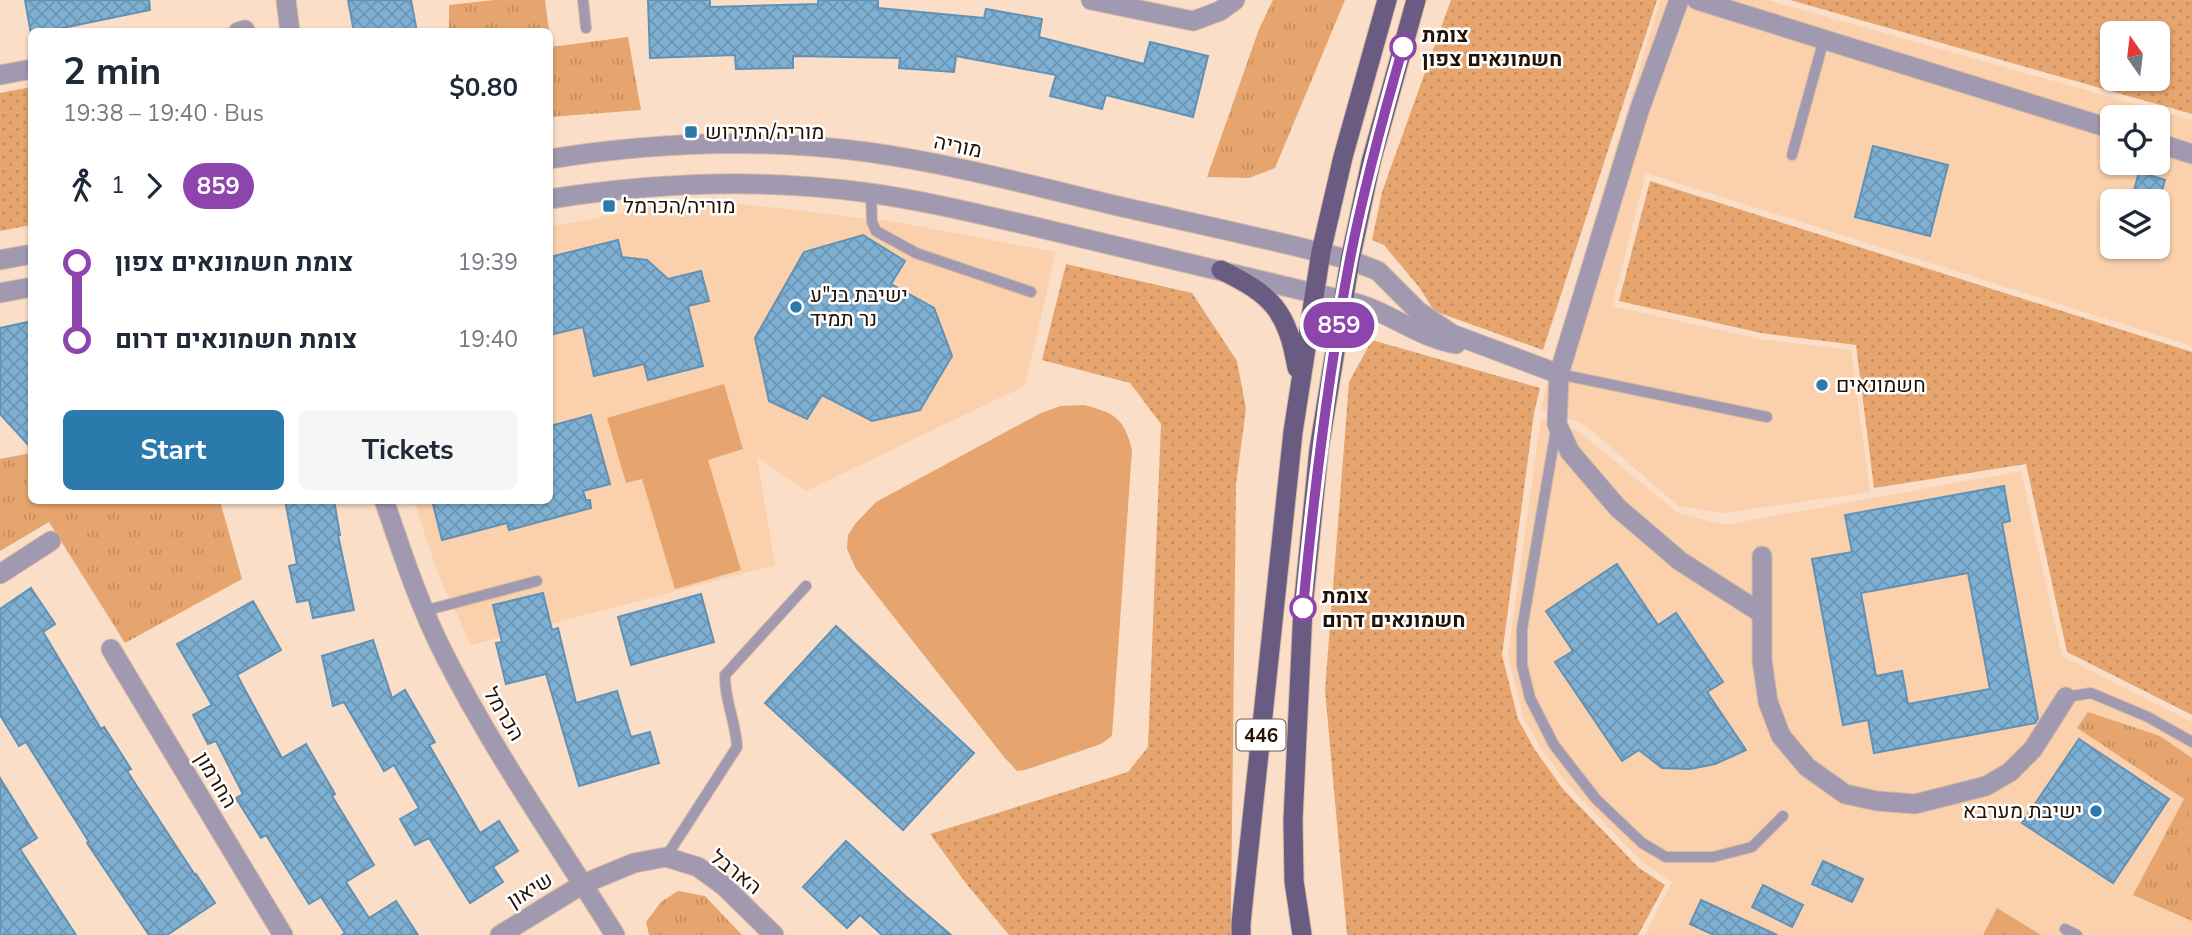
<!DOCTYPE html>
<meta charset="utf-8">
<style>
:root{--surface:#fff;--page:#f6f6f7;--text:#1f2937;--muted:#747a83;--accent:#2b7aac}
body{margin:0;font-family:"Nunito Sans",Heebo,sans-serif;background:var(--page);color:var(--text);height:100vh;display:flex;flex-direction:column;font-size:26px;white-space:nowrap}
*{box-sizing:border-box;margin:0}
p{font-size:23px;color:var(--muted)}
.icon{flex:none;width:38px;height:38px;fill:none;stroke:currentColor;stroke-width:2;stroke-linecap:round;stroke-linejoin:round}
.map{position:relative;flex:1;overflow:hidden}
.panel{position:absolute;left:28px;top:28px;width:525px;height:476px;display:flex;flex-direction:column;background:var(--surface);border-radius:10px;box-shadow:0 2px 5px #0004}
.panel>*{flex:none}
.badge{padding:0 14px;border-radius:23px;font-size:24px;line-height:46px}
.needle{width:46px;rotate:346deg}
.controls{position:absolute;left:2100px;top:21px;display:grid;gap:14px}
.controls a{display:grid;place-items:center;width:70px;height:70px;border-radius:10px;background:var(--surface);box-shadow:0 2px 5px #0004;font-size:35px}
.map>.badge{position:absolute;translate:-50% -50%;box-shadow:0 0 0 4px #fff}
.legs{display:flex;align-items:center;gap:10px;height:77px;padding:0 35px;font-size:23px}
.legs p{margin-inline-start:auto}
.headline{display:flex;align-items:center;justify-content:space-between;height:119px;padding:0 35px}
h1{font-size:38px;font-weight:700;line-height:52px}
.button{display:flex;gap:14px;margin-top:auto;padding:14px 35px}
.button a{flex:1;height:80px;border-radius:10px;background:var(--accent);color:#fff;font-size:28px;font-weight:700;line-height:80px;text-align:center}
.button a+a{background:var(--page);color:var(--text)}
ul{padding:0 35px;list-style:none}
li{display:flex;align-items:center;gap:24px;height:77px;font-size:26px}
li i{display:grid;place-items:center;width:10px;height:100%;margin:0 9px;background:currentColor}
li i::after{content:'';width:18px;height:18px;margin:-9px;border:5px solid;border-radius:50%;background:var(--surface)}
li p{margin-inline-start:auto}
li:first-child i{background:linear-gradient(#0000 50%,currentColor 0)}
li:last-child i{background:linear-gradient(currentColor 50%,#0000 0)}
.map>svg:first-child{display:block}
.built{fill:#fbd0ac;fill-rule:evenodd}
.grass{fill:url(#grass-dots);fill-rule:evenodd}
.park{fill:url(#park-tufts)}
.pitch{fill:#e6a56e}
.building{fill:url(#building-cross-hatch);stroke:#6191b4;stroke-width:2;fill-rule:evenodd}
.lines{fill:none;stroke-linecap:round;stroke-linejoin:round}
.service-casing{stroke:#d4b9a4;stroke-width:12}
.minor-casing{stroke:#d4b9a4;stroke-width:21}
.tertiary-casing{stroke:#d4b9a4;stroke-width:21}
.primary-casing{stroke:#d4b9a4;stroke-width:21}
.service{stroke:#a199b0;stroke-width:10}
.minor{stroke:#a199b0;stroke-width:19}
.tertiary{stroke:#a199b0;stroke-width:19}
.primary{stroke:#695b82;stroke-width:19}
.line-1-casing{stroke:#fff;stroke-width:16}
.line-1{stroke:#8e44ad;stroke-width:10}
.stop-1-dot{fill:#fff;stroke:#8e44ad;stroke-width:3.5}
.poi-dot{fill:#2b7aac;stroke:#fff;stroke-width:2.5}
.labels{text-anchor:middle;stroke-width:5;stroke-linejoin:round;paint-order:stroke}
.shield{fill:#fff;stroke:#665a50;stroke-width:2}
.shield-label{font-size:19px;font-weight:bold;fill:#241305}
.stop-label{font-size:21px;font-weight:bold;fill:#241305;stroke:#fff;text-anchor:start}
.poi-label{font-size:21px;fill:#241305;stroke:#fff;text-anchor:start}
.street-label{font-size:21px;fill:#241305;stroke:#fff}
</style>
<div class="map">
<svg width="2192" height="935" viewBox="0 0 2192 935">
<defs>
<pattern id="grass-dots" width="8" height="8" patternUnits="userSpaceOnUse" patternTransform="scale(1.75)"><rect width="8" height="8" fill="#e6a56e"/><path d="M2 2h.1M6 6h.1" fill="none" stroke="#c58d5e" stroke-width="1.8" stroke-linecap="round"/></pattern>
<pattern id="park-tufts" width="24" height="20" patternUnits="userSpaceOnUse" patternTransform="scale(1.75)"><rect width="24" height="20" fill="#e6a56e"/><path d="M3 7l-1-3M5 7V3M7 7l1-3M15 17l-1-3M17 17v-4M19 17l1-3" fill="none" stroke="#c58d5e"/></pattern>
<pattern id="building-cross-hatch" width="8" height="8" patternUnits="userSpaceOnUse" patternTransform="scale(1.75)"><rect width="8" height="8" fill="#7eb0d4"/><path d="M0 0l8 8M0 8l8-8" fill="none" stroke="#6d96b4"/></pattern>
</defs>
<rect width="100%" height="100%" fill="#fbdec7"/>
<g class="built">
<path d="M1660,0H1767L2192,120V346L1646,173L1612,306L1760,339L1851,350L1870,492L1724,513L1678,506L1585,425L1541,409L1555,352ZM2112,117H2158V163H2112ZM2112,201H2158V247H2112Z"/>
<polygon points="734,203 896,222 1056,252 1025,386 806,491 757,457 775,565 471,645 438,574 414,501 550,500 550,227 651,207"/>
<polygon points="1541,418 1578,431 1678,513 1724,525 2021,471 2062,656 2192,722 2192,935 1645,935 1672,882 1643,863 1568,785 1540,747 1523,717 1508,655"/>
</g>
<g class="grass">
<polygon points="1451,0 1657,0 1543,350 1434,311 1419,287 1384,245 1372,240 1382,192"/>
<path d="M1790,0H2192V114ZM2158,33V79H2112V33Z"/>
<polygon points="31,87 31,225 0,231 0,93"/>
<polygon points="1650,181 2192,352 2192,715 2067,652 2026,464 1874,488 1856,345 1761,333 1619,301"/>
<polygon points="1066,264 1192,293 1237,361 1246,409 1236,484 1231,912 1232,935 1009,935 968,886 930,834 1128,772 1148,747 1161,424 1130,383 1042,360"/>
<polygon points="1372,340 1540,388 1534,413 1502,655 1518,719 1535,750 1563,789 1639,868 1665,885 1638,935 1347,935 1325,690 1349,382"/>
</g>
<g class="park">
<polygon points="494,0 545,0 549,31 449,31 449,5"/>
<polygon points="1273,0 1345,0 1275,168 1249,178 1207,177 1259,29"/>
<polygon points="628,37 641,110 550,117 550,38 551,47"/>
<polygon points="31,453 32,500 220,501 242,579 125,643 49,522 0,551 0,459"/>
<polygon points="2088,712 2160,736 2192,758 2192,921 2133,895 2184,799 2077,728"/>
<polygon points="678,891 705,896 742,935 649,935 646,922 661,902"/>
<polygon points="1997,908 2041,935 1983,935"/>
</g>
<g class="pitch">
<polygon points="724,384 743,449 708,460 741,570 675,589 642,479 626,483 607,418"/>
<path d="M1084,405C1115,413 1124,418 1132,450L1112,736L1101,744L1025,770L1017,771L1004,757L856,569L847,549L848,535L855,524L876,502L1039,414L1060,406Z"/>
</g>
<g class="building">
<polygon points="25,0 149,0 150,10 43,32 32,32 31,34"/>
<polygon points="348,0 411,0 417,32 354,32"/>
<polygon points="648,0 710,0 710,7 818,4 818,0 878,0 878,8 984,18 986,9 1042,19 1039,37 1144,64 1150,42 1208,56 1193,117 1106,95 1102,109 1050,96 1056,75 956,56 954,72 899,68 900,58 793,56 793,68 736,69 735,55 650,58"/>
<polygon points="1873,146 1948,165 1930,236 1855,217"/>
<polygon points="2139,172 2165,180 2159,201 2131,201"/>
<polygon points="863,235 905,261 891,284 934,308 952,356 920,410 872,421 822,395 807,419 769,401 755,338 804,252"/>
<polygon points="618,240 622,257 647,260 668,279 701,271 709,301 688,306 703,366 648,380 644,364 594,376 583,327 550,335 550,257"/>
<polygon points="32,321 32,449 0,414 0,328"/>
<polygon points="591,415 610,484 583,491 586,500 590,500 591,508 509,530 507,523 442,540 432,500 550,500 550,426"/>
<path d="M2004,486L2010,521L2002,523L2038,718L2035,723L1874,753L1868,720L1843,725L1812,559L1852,552L1845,515ZM1968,573L1990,689L1908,704L1902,671L1876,676L1861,593Z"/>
<polygon points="285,500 334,500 340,535 338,535 354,610 313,618 309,600 297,602 289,566 297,564"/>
<polygon points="1617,564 1658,625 1676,613 1723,682 1707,692 1746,750 1715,764 1690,769 1662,768 1639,750 1622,761 1555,662 1573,651 1546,611"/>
<polygon points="31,588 55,624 43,632 101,729 104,727 131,769 127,771 195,875 196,874 215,903 167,935 149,935 87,843 89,842 26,742 19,746 0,715 0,609"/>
<polygon points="543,593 552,630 558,628 576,703 617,691 631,737 650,732 659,763 579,786 546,674 506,684 496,643 502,642 493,605"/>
<polygon points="701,594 714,642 631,665 618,617"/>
<polygon points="253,601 281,650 237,675 282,758 306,744 335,794 332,796 374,865 346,882 369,918 396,901 418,935 342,935 345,933 321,897 309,904 266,835 261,838 236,798 243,794 216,741 208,744 193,715 212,705 177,644"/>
<polygon points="836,626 974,753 903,830 765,703"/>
<polygon points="373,640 392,698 405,690 435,742 429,745 480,833 499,821 518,851 493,867 503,882 470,903 429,838 415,845 400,819 419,808 394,765 384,771 344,702 333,706 322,656"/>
<polygon points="2079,739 2169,799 2113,883 2022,823"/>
<polygon points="0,778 37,838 20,849 76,935 0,935"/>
<polygon points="846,841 902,893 951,935 882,935 860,915 847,928 803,887"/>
<polygon points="1823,861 1863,879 1852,902 1812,884"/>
<polygon points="1763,885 1803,905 1792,927 1752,907"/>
<polygon points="1701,900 1777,935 1714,935 1690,924"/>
</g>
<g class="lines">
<defs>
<g id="service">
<polyline points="583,0 586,28"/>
<polyline points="1792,155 1824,39"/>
<polyline points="871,194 872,222 876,231 916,253 1031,292"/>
<polyline points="1559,374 1767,417"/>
<polyline points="1556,429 1522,629 1522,665 1530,698 1554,745 1596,799 1642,843 1666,857 1713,857 1752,847 1783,816"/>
<polyline points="424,611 537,581"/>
<polyline points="2066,697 2091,693 2148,717 2192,742"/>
<path d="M666,857L737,747C736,721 724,700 725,675L806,586"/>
<polyline points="2065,929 2077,935"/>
</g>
<g id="minor">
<polyline points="1091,0 1193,21 1220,11 1235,0"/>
<polyline points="1679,0 1639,111 1559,374 1557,424 1570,452 1618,508 1680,561 1761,613"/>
<polyline points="1697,0 2112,129"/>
<polyline points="238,32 245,30"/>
<polyline points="0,75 32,69"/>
<polyline points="2158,143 2192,154"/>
<polyline points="1350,260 1378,271 1418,311 1452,334 1559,374"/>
<path d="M1343,300C1386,308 1413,336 1456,344"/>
<polyline points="1762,556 1762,660 1768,702 1781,736 1807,767 1845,794 1877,801 1915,804 1986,786 2010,772 2033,749 2066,697"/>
<polyline points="0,574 51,541"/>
<polyline points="111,649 283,935"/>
<polyline points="500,935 583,884 634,863 666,857 698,867 724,886 774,935"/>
</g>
<g id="tertiary">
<polyline points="286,0 290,32"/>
<path d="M550,159C655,142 761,138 867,152C953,164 1038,187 1122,207C1198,224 1275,240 1350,260"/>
<path d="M550,199C653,183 758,178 862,192C923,200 983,215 1044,229C1144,252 1243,277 1343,300"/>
<polyline points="0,260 32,254"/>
<polyline points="0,293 32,287"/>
<path d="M384,500C402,552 419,605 444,654C493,751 557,842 615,935"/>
</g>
<g id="primary">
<path d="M1221,270C1272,295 1287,310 1297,368"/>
<polyline points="1241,935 1241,923 1293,432 1321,252 1343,157 1387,0"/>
<polyline points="1302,935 1294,881 1293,820 1303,608 1319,449 1350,260 1371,162 1416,0"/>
</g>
</defs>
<use href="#service" class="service-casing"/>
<use href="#minor" class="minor-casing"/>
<use href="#tertiary" class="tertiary-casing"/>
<use href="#primary" class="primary-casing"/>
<use href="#service" class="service"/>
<use href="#minor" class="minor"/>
<use href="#tertiary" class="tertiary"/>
<use href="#primary" class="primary"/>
</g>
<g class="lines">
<defs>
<path id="line-1" d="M1303,608C1314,491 1328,375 1350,259C1364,187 1383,117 1403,47"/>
</defs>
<use href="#line-1" class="line-1-casing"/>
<use href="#line-1" class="line-1"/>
</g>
<g class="stop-1-dot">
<circle cx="1403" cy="47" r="12"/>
<circle cx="1303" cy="608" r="12"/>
</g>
<g class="poi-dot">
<rect x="684" y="125" width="14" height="14" rx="3.5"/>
<rect x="602" y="199" width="14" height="14" rx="3.5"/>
<circle cx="796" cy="307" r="7"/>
<circle cx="1822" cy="385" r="7"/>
<circle cx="2096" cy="811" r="7"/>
</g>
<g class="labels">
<rect class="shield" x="1236.5" y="719.5" width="49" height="31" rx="5"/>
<g class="shield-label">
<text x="1261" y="742">446</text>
</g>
<g class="stop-label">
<text x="1422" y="42">צומת<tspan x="1422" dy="24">חשמונאים צפון</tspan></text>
<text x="1322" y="603">צומת<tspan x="1322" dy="24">חשמונאים דרום</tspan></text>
</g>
<g class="poi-label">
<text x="705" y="139">מוריה/התירוש</text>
<text x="623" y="213">מוריה/הכרמל</text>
<text x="810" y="302">ישיבת בנ"ע<tspan x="810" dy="24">נר תמיד</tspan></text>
<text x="1836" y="392">חשמונאים</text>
<text x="2082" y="818" text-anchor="end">ישיבת מערבא</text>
</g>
<g class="street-label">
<text transform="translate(958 146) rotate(12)" y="7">מוריה</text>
<text transform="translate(504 714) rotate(59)" y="7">הכרמל</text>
<text transform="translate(216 780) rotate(59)" y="7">החרמון</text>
<text transform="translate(736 872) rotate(38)" y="7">הארבל</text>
<text transform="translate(530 890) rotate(-31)" y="7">שיאון</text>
</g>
</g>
</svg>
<div class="controls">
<a><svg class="needle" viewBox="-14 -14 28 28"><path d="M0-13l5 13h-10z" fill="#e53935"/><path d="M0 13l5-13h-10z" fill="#747a83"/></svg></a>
<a><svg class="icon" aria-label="locate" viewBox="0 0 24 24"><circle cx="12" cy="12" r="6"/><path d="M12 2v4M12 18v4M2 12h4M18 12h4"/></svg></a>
<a><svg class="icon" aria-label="layers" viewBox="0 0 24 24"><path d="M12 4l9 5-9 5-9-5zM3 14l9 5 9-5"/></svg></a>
</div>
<b class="badge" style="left:1339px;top:325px;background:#8e44ad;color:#fff">859</b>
<section class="panel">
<div class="headline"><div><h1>2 min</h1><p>19:38 – 19:40 · Bus</p></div><b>$0.80</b></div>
<div class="legs"><svg class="icon" aria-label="walk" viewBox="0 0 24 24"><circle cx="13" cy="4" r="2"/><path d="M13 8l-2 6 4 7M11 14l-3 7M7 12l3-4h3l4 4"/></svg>1<svg class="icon" aria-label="forward" viewBox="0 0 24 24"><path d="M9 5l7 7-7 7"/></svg><b class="badge" style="background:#8e44ad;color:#fff">859</b></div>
<ul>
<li><i style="color:#8e44ad"></i><b>צומת חשמונאים צפון</b><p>19:39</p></li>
<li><i style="color:#8e44ad"></i><b>צומת חשמונאים דרום</b><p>19:40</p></li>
</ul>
<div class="button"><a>Start</a><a>Tickets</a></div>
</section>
</div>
